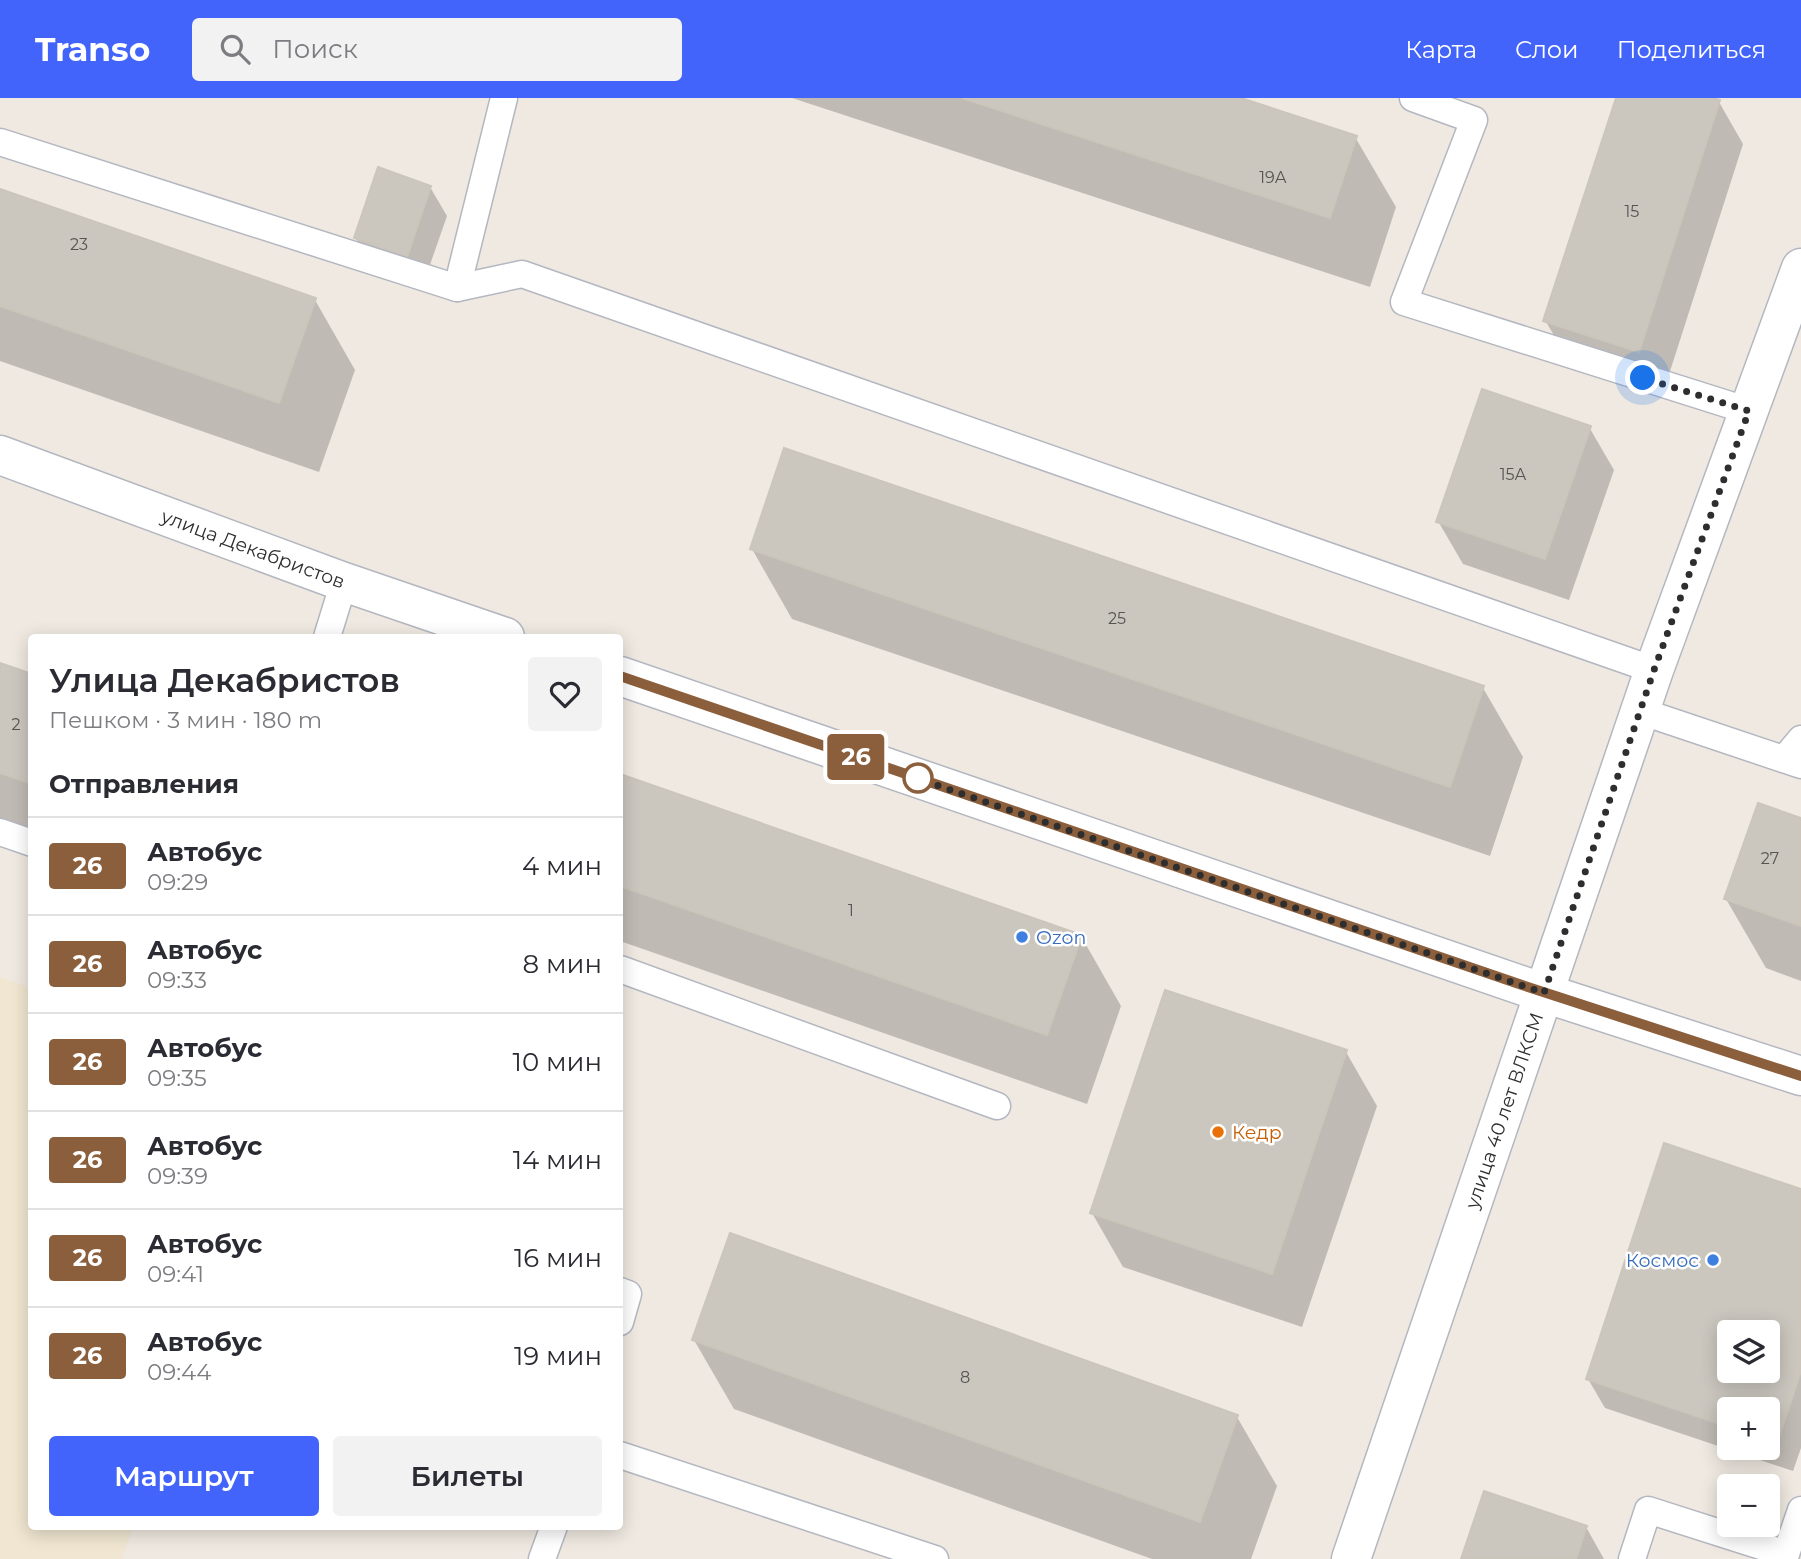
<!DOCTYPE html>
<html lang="ru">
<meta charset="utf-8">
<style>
:root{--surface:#fff;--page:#f2f2f3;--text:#2b2b33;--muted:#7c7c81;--line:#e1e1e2;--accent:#4264fb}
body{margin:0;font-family:Montserrat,sans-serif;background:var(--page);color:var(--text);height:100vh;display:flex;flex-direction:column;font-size:26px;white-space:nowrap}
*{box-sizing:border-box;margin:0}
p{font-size:23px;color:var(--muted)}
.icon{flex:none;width:38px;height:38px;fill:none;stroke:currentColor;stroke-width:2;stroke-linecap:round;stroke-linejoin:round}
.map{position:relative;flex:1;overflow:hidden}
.side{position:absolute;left:28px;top:536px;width:595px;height:896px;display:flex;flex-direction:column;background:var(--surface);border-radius:7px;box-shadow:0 4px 18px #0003}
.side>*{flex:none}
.badge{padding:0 14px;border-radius:5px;font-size:24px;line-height:46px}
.fabs{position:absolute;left:1717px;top:1222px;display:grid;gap:14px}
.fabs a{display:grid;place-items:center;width:63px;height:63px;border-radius:7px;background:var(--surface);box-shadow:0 4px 18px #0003;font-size:35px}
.you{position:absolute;width:35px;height:35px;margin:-18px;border:5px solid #fff;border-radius:50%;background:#1a73e8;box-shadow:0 0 0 10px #1a73e833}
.map>.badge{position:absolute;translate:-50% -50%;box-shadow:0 0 0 4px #fff}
h2{padding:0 21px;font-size:26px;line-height:63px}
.round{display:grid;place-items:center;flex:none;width:74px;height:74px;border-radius:7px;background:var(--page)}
.head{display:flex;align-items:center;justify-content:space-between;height:119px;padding:0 21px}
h1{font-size:33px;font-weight:600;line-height:52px}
.cta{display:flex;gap:14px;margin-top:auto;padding:14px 21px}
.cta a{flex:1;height:80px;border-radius:7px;background:var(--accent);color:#fff;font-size:28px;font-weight:600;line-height:80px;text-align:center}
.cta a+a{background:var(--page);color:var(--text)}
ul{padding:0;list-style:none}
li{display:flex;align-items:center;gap:21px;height:98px;padding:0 21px;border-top:2px solid var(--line)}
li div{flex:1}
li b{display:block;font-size:26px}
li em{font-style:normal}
li .badge{min-width:77px;font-weight:700;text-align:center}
header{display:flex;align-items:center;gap:42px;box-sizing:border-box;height:98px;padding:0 35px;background:var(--accent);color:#fff}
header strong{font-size:33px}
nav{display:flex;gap:38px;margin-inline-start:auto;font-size:24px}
.search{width:490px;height:63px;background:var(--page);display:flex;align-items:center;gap:18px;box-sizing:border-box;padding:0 24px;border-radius:7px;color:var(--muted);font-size:26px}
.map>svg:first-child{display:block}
.education{fill:#f0e6d1}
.shadow{fill:#0003;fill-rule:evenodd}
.building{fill:#cbc7bf;stroke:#cbc5ba;stroke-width:2;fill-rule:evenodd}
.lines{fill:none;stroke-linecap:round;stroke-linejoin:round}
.service-casing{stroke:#b4b7c1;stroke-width:29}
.secondary-casing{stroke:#b4b7c1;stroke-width:41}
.service{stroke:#fff;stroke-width:26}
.secondary{stroke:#fff;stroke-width:38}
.line-casing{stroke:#fff;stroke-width:16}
.line{stroke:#8b5e3c;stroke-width:10}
.walk{stroke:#2e2e2e;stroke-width:7;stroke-dasharray:0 12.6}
.stop-dot{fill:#fff;stroke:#8b5e3c;stroke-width:3.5}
.shop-dot{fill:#3f7fe0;stroke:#fff;stroke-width:2.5}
.food-dot{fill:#e8710a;stroke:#fff;stroke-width:2.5}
.labels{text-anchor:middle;stroke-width:5;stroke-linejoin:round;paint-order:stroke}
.number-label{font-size:16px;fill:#555452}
.street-label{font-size:19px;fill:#2e2e2e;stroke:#fff}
.shop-label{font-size:19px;fill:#366cbe;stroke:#fff;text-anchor:start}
.food-label{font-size:19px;fill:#c56008;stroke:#fff;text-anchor:start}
</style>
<header>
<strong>Transo</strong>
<div class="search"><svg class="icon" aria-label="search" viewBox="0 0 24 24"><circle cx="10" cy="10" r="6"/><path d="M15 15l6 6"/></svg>Поиск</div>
<nav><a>Карта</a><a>Слои</a><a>Поделиться</a></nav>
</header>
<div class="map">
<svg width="1801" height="1461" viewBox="0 0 1801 1461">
<rect width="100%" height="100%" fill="#efe9e1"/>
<polygon class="education" points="0,879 31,890 32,1428 133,1428 122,1461 0,1461"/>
<g class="shadow">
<polygon points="792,0 1236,0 1355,39 1396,109 1370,189"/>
<polygon points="1618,0 1707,0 1719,4 1743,46 1663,295 1570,265 1545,222"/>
<polygon points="430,89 447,118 423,187 373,169 356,140"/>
<polygon points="0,93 315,202 355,272 319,374 0,263"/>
<polygon points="1589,329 1614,372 1569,502 1463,466 1438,423"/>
<polygon points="752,451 1483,590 1523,659 1490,758 792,521"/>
<polygon points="0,567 32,578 32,741 0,730"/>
<polygon points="620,677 1081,838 1121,908 1087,1006 620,843"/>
<polygon points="1801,722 1801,883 1766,870 1726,801"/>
<polygon points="1346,954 1377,1008 1302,1229 1123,1169 1092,1115"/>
<path d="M1801,1092V1350L1793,1373L1605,1310L1588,1281ZM1729,1234H1768V1272H1729ZM1729,1311H1768V1349H1729Z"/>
<polygon points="694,1242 1237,1319 1277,1388 1251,1461 1152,1461 734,1311"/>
<polygon points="1586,1429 1604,1461 1463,1461"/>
</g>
<g class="building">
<polygon points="962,0 1241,0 1357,38 1330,120"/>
<polygon points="1616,0 1713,0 1720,2 1639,254 1543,223"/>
<polygon points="378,69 431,88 407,159 354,140"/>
<polygon points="0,91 316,200 279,305 0,208"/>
<polygon points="1482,291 1591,328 1545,461 1436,424"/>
<polygon points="784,350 1484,588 1450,689 750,451"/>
<polygon points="0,565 32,576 32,686 0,675"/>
<polygon points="620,676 1082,837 1047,937 620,788"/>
<polygon points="1758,705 1801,720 1801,828 1724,801"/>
<polygon points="1165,892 1347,952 1272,1176 1090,1115"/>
<path d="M1664,1045L1801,1091V1273L1777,1345L1768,1342V1311H1729V1329L1586,1281ZM1729,1234H1768V1272H1729Z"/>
<polygon points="730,1135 1238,1317 1200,1424 692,1242"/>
<polygon points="1484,1393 1587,1428 1576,1461 1461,1461"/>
</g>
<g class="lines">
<defs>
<g id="service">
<polyline points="1413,0 1474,22 1404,204 1749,313"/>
<polyline points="0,44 457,190 522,176 1654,572"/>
<polyline points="457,190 504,0"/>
<polyline points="327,539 344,484"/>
<polyline points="1640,613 1801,667"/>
<polyline points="1784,661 1801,641"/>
<polyline points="0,734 32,745"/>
<polyline points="620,871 997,1008"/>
<polyline points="620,1193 628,1196 620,1224"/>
<polyline points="620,1357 935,1461"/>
<polyline points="542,1461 554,1428"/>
<polyline points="1632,1461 1648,1412 1786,1456 1801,1412"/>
</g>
<g id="secondary">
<path id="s1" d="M0,357L344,484L505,539"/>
<polyline points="620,578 1544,895 1801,978"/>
<path id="s2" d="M1351,1461L1654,572L1801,170"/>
</g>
</defs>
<use href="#service" class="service-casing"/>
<use href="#secondary" class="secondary-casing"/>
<use href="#service" class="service"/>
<use href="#secondary" class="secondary"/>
</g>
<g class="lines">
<defs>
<polyline id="line" points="620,578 1522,887 1801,978"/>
</defs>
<use href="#line" class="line-casing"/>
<use href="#line" class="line"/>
<polyline class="walk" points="918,680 910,678 1544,895 1654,572 1749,313 1643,280"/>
</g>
<circle class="stop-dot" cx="918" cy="680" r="14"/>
<g class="shop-dot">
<circle cx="1022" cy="839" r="7"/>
<circle cx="1713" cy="1162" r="7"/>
</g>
<circle class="food-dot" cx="1218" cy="1034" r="7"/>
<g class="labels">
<g class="number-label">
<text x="1273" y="85">19А</text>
<text x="1632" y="119">15</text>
<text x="79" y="152">23</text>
<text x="1513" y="382">15А</text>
<text x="1117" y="526">25</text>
<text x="16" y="632">2</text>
<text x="1770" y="766">27</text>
<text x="851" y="818">1</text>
<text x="965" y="1285">8</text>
</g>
<g class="street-label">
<text dy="7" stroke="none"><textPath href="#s1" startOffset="270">улица Декабристов</textPath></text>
<text dy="7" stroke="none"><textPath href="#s2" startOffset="474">улица 40 лет ВЛКСМ</textPath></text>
</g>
<g class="shop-label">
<text x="1036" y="846">Ozon</text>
<text x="1699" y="1169" text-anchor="end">Космос</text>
</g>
<g class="food-label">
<text x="1232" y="1041">Кедр</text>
</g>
</g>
</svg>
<div class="fabs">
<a><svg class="icon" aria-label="layers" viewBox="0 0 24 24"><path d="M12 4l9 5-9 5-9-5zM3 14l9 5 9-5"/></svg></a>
<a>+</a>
<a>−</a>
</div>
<div class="you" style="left:1643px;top:280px"></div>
<b class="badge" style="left:856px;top:659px;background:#8b5e3c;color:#fff">26</b>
<section class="side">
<div class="head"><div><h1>Улица Декабристов</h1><p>Пешком · 3 мин · 180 m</p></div><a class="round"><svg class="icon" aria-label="heart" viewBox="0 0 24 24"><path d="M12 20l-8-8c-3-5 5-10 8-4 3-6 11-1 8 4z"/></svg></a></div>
<h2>Отправления</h2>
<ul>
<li><span class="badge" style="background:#8b5e3c;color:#fff">26</span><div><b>Автобус</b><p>09:29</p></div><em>4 мин</em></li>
<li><span class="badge" style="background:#8b5e3c;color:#fff">26</span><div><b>Автобус</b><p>09:33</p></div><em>8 мин</em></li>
<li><span class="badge" style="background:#8b5e3c;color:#fff">26</span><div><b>Автобус</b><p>09:35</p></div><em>10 мин</em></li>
<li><span class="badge" style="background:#8b5e3c;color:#fff">26</span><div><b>Автобус</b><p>09:39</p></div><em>14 мин</em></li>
<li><span class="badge" style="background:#8b5e3c;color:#fff">26</span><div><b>Автобус</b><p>09:41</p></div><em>16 мин</em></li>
<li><span class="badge" style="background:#8b5e3c;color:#fff">26</span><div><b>Автобус</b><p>09:44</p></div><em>19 мин</em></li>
</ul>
<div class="cta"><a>Маршрут</a><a>Билеты</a></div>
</section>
</div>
